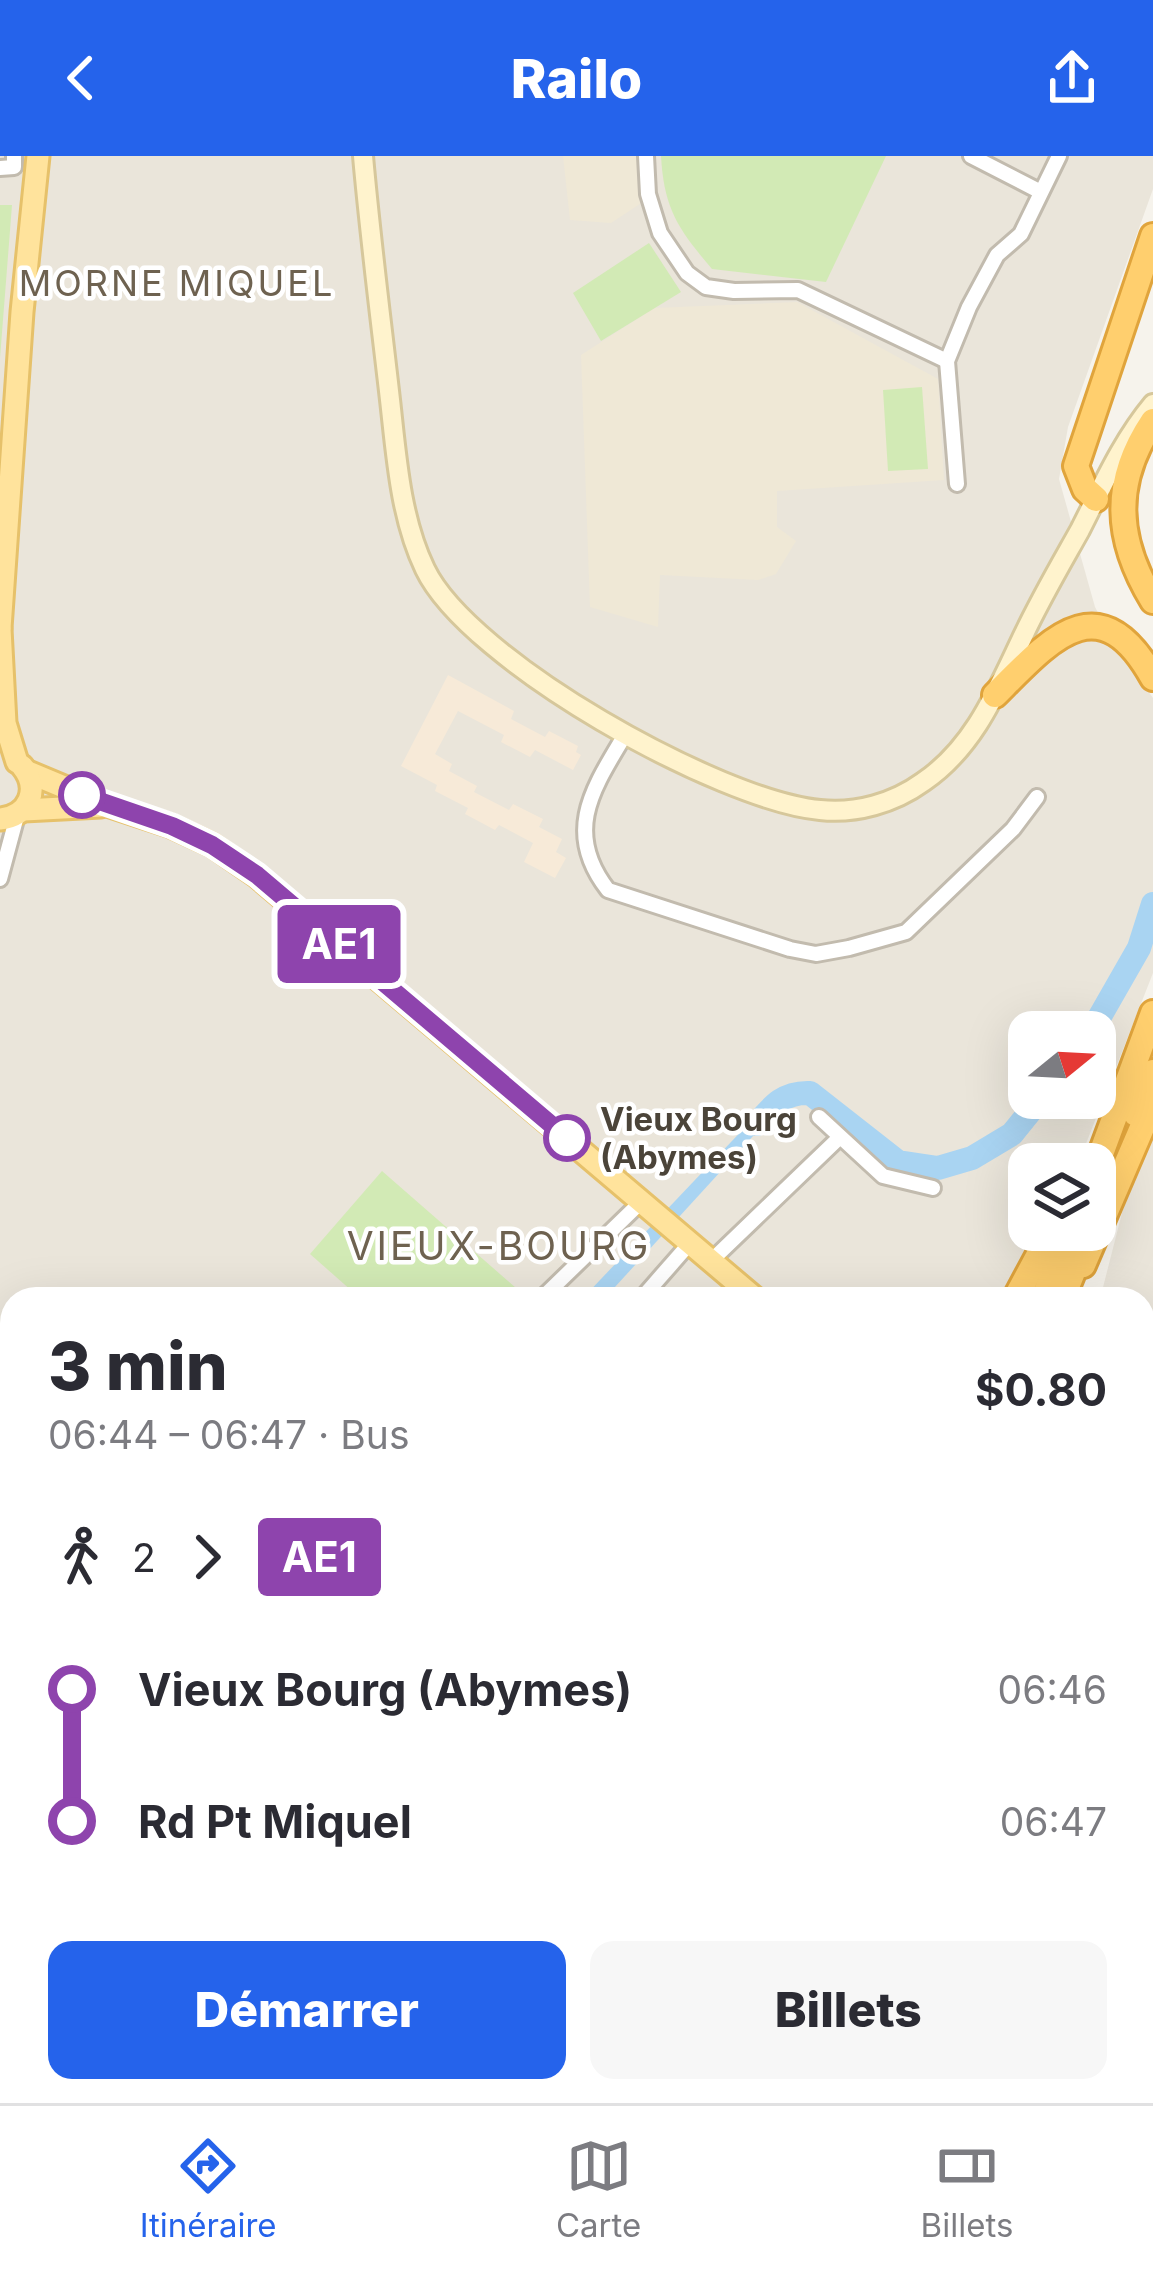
<!DOCTYPE html>
<html lang="fr">
<meta charset="utf-8">
<style>
:root{--surface:#fff;--page:#f7f7f7;--text:#2b2b33;--muted:#7c7c81;--line:#e1e1e2;--accent:#2563eb}
body{margin:0;font-family:Inter,sans-serif;background:var(--page);color:var(--text);height:100vh;display:flex;flex-direction:column;font-size:45px;white-space:nowrap}
*{box-sizing:border-box;margin:0}
p{font-size:39px;color:var(--muted)}
.icon{flex:none;width:66px;height:66px;fill:none;stroke:currentColor;stroke-width:2;stroke-linecap:round;stroke-linejoin:round}
.map{position:relative;flex:1;overflow:hidden}
.drawer{position:absolute;left:0px;top:1131px;width:1155px;height:816px;display:flex;flex-direction:column;background:var(--surface);border-radius:36px 36px 0 0;box-shadow:0 12px 48px #0002}
.drawer>*{flex:none}
.badge{padding:0 24px;border-radius:9px;font-size:42px;line-height:78px}
.needle{width:78px;rotate:72deg}
.controls{position:absolute;left:1008px;top:855px;display:grid;gap:24px}
.controls a{display:grid;place-items:center;width:108px;height:108px;border-radius:24px;background:var(--surface);box-shadow:0 12px 48px #0002;font-size:60px}
.map>.badge{position:absolute;translate:-50% -50%;box-shadow:0 0 0 6px #fff}
.legs{display:flex;align-items:center;gap:18px;height:132px;padding:0 48px;font-size:39px}
.legs p{margin-inline-start:auto}
.overview{display:flex;align-items:center;justify-content:space-between;height:204px;padding:0 48px}
h1{font-size:66px;font-weight:800;line-height:90px}
.action{display:flex;gap:24px;margin-top:auto;padding:24px 48px}
.action a{flex:1;height:138px;border-radius:24px;background:var(--accent);color:#fff;font-size:48px;font-weight:800;line-height:138px;text-align:center}
.action a+a{background:var(--page);color:var(--text)}
ul{padding:0 48px;list-style:none}
li{display:flex;align-items:center;gap:42px;height:132px;font-size:45px}
li i{display:grid;place-items:center;width:18px;height:100%;margin:0 15px;background:currentColor}
li i::after{content:'';width:30px;height:30px;margin:-15px;border:9px solid;border-radius:50%;background:var(--surface)}
li p{margin-inline-start:auto}
li:first-child i{background:linear-gradient(#0000 50%,currentColor 0)}
li:last-child i{background:linear-gradient(currentColor 50%,#0000 0)}
header{display:flex;justify-content:space-between;align-items:center;height:156px;padding:0 48px;background:var(--accent);color:#fff;font-size:54px;font-weight:800}
.tab-bar{display:flex;justify-content:space-around;align-items:center;height:168px;border-top:3px solid var(--line);background:var(--surface);font-size:33px;color:var(--muted)}
.tab-bar a{display:grid;justify-items:center;gap:6px}
.tab-bar .on{color:var(--accent)}
.map>svg:first-child{display:block}
.residential{fill:#eae5da;fill-rule:evenodd}
.commercial{fill:#f7ead8}
.education{fill:#efe8d6}
.green{fill:#d2eab5}
.parking{fill:#e5e3e0}
.water{fill:#a9d4f2}
.lines{fill:none;stroke-linecap:round;stroke-linejoin:round}
.river{stroke:#a9d4f2;stroke-width:24}
.street-casing{stroke:#c2bbae;stroke-width:20}
.secondary-casing{stroke:#d6c79b;stroke-width:24}
.primary-casing{stroke:#e6c16a;stroke-width:27}
.highway-casing{stroke:#e0a43c;stroke-width:30}
.street{stroke:#fff;stroke-width:14}
.secondary{stroke:#fff3cd;stroke-width:18}
.primary{stroke:#ffe39c;stroke-width:21}
.highway{stroke:#ffcf6e;stroke-width:24}
.line-1-casing{stroke:#fff;stroke-width:27}
.line-1{stroke:#8e44ad;stroke-width:18}
.stop-1-dot{fill:#fff;stroke:#8e44ad;stroke-width:6}
.labels{text-anchor:middle;stroke-width:9;stroke-linejoin:round;paint-order:stroke}
.stop-label{font-size:33px;font-weight:bold;fill:#4b4439;stroke:#fff;text-anchor:start}
.neighbourhood-label{font-size:36px;letter-spacing:3px;fill:#6e6250;stroke:#fff}
.quarter-label{font-size:39px;letter-spacing:3px;fill:#6e6250;stroke:#fff}
</style>
<header><svg class="icon" aria-label="back" viewBox="0 0 24 24"><path d="M15 5l-7 7 7 7"/></svg>Railo<svg class="icon" aria-label="share" viewBox="0 0 24 24"><path d="M12 15V3M7 8l5-5 5 5M5 13v7h14v-7"/></svg></header>
<div class="map">
<svg width="1153" height="1947" viewBox="0 0 1153 1947">
<rect width="100%" height="100%" fill="#f6f3ec"/>
<g class="residential">
<path d="M0,0H1153V33L1068,271L1059,323L1095,451L1113,485L1153,542V817L1078,1008H1029V1074H1045L1008,1143H12V1935H550L544,1947H0ZM1029,876H1095V942H1029Z"/>
<polygon points="1153,963 1153,1525 1143,1514 1143,1143 1100,1143 1122,1057"/>
</g>
<polygon class="commercial" points="448,519 514,555 511,563 545,581 549,575 578,590 576,596 581,599 573,614 535,594 530,601 501,586 504,579 458,555 435,598 452,608 449,615 477,630 474,636 509,654 513,648 543,663 539,671 562,683 556,696 566,702 555,722 524,706 533,687 499,669 495,674 465,658 468,652 435,635 437,629 401,610"/>
<g class="education">
<polygon points="563,0 641,0 640,48 611,67 570,64"/>
<polygon points="797,146 938,223 944,324 777,335 777,371 796,385 776,418 758,424 660,419 658,471 590,451 581,199 654,152"/>
<polygon points="627,1935 723,1935 731,1947 619,1947"/>
</g>
<g class="green">
<path d="M661,0H886L826,126L712,113C678,73 664,53 661,0Z"/>
<polygon points="0,49 12,49 0,202"/>
<polygon points="649,87 681,136 601,185 573,137"/>
<polygon points="922,231 928,313 888,315 883,234"/>
<polygon points="382,1015 516,1132 507,1143 361,1143 310,1098"/>
<polygon points="12,1693 12,1763 5,1758 0,1763 0,1702"/>
<polygon points="0,1819 12,1826 12,1909 0,1911"/>
<polygon points="804,1935 991,1935 989,1947 891,1947 870,1936 860,1947 811,1947"/>
</g>
<polygon class="parking" points="681,1935 721,1935 730,1947 674,1947"/>
<polygon class="water" points="778,943 764,968 604,1143 582,1143 767,948"/>
<g class="lines">
<g class="river">
<polyline points="1091,876 1139,792 1153,748"/>
<path d="M757,968C773,949 784,936 810,937L898,1006L938,1012L972,1002L1012,978L1041,942"/>
</g>
<defs>
<g id="street">
<polyline points="646,0 648,38 660,77 687,117 706,131 734,135 798,134 947,205"/>
<polyline points="971,0 1039,35"/>
<polyline points="0,12 14,11 14,0"/>
<polyline points="957,328 947,205 969,151 997,99 1021,78 1059,0"/>
<path d="M626,577C594,631 562,675 608,734L790,793L816,798L849,792L906,776L1013,673L1037,641"/>
<polyline points="0,723 17,660"/>
<polyline points="819,961 883,1020 933,1032"/>
<polyline points="711,1105 840,981"/>
<polyline points="541,1143 642,1045"/>
<polyline points="641,1143 690,1087"/>
<polyline points="1143,1241 1153,1232"/>
<polyline points="0,1549 12,1549"/>
<polyline points="1143,1627 1153,1615"/>
<polyline points="0,1662 12,1650"/>
<polyline points="1009,1935 1015,1947"/>
</g>
<path id="secondary" d="M363,0C370,79 380,157 389,235C396,294 399,359 425,413C469,505 720,645 820,654C856,658 894,647 923,626C975,591 998,532 1024,478C1041,442 1061,408 1080,374C1102,331 1122,285 1153,248"/>
<g id="primary">
<polyline points="0,472 22,156 38,0"/>
<polyline points="0,473 5,567 17,606"/>
<polyline points="28,616 107,649 171,670 212,689 257,720 756,1143"/>
<polyline points="24,654 101,650"/>
<path d="M0,663C29,660 41,633 22,610"/>
<polyline points="0,1454 12,1455"/>
<polyline points="1143,1477 1153,1485"/>
<polyline points="0,1484 12,1485"/>
<polyline points="1143,1498 1153,1507"/>
</g>
<g id="highway">
<path d="M1153,265C1112,326 1115,383 1153,445"/>
<polyline points="1096,343 1085,333 1076,310 1153,80"/>
<path d="M995,539C1049,485 1099,425 1153,522"/>
<polyline points="1136,958 1153,916"/>
<polyline points="1095,1014 1153,857"/>
<polyline points="1083,1109 1153,946"/>
<polyline points="1015,1143 1052,1074"/>
<polyline points="1043,1143 1071,1074"/>
<polyline points="1062,1143 1084,1089"/>
<polyline points="749,1935 758,1947"/>
<polyline points="786,1935 789,1947"/>
<polyline points="569,1947 577,1935"/>
<polyline points="610,1947 619,1935"/>
</g>
</defs>
<use href="#street" class="street-casing"/>
<use href="#secondary" class="secondary-casing"/>
<use href="#primary" class="primary-casing"/>
<use href="#highway" class="highway-casing"/>
<use href="#street" class="street"/>
<use href="#secondary" class="secondary"/>
<use href="#primary" class="primary"/>
<use href="#highway" class="highway"/>
</g>
<g class="lines">
<defs>
<polyline id="line-1" points="82,639 172,670 212,689 257,719 567,982"/>
</defs>
<use href="#line-1" class="line-1-casing"/>
<use href="#line-1" class="line-1"/>
</g>
<g class="stop-1-dot">
<circle cx="82" cy="639" r="21"/>
<circle cx="567" cy="982" r="21"/>
</g>
<g class="labels">
<g class="stop-label">
<text x="600" y="975">Vieux Bourg<tspan x="600" dy="38">(Abymes)</tspan></text>
</g>
<g class="neighbourhood-label">
<text x="177" y="140">MORNE MIQUEL</text>
</g>
<g class="quarter-label">
<text x="499" y="1104">VIEUX-BOURG</text>
</g>
</g>
</svg>
<div class="controls">
<a><svg class="needle" viewBox="-14 -14 28 28"><path d="M0-13l5 13h-10z" fill="#e53935"/><path d="M0 13l5-13h-10z" fill="#7c7c81"/></svg></a>
<a><svg class="icon" aria-label="layers" viewBox="0 0 24 24"><path d="M12 4l9 5-9 5-9-5zM3 14l9 5 9-5"/></svg></a>
</div>
<b class="badge" style="left:339px;top:788px;background:#8e44ad;color:#fff">AE1</b>
<section class="drawer">
<div class="overview"><div><h1>3 min</h1><p>06:44 – 06:47 · Bus</p></div><b>$0.80</b></div>
<div class="legs"><svg class="icon" aria-label="walk" viewBox="0 0 24 24"><circle cx="13" cy="4" r="2"/><path d="M13 8l-2 6 4 7M11 14l-3 7M7 12l3-4h3l4 4"/></svg>2<svg class="icon" aria-label="forward" viewBox="0 0 24 24"><path d="M9 5l7 7-7 7"/></svg><b class="badge" style="background:#8e44ad;color:#fff">AE1</b></div>
<ul>
<li><i style="color:#8e44ad"></i><b>Vieux Bourg (Abymes)</b><p>06:46</p></li>
<li><i style="color:#8e44ad"></i><b>Rd Pt Miquel</b><p>06:47</p></li>
</ul>
<div class="action"><a>Démarrer</a><a>Billets</a></div>
</section>
</div>
<nav class="tab-bar">
<a class="on"><svg class="icon" aria-label="directions" viewBox="0 0 24 24"><path d="M12 3l9 9-9 9-9-9zM9 14v-3h6M13 9l2 2-2 2"/></svg>Itinéraire</a>
<a><svg class="icon" aria-label="map" viewBox="0 0 24 24"><path d="M3 6l6-2 6 2 6-2v14l-6 2-6-2-6 2zM9 4v14M15 6v14"/></svg>Carte</a>
<a><svg class="icon" aria-label="tickets" viewBox="0 0 24 24"><path d="M3 7h18v10H3zM15 7v10"/></svg>Billets</a>
</nav>
